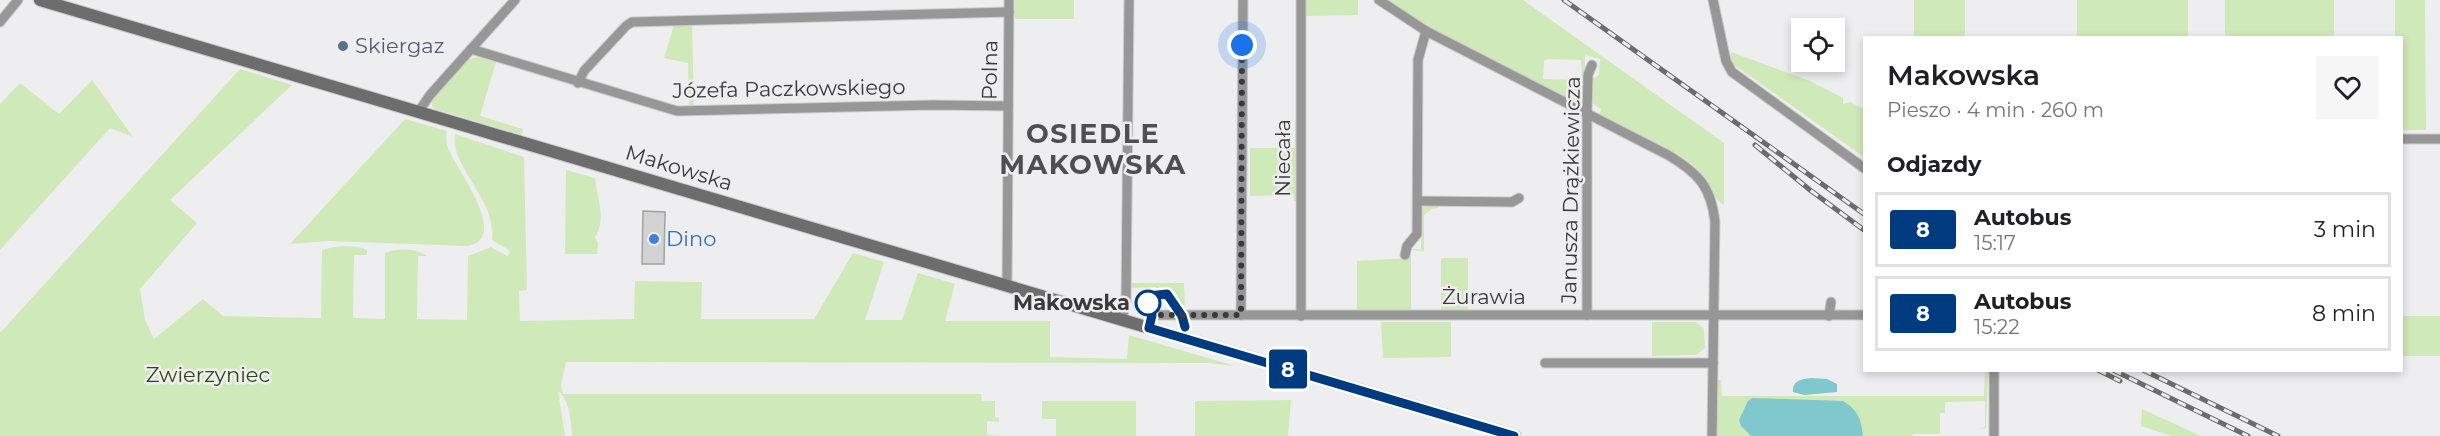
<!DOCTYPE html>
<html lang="pl">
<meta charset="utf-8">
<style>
:root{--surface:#fff;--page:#f6f6f6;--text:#202124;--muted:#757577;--line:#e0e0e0}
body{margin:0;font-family:Montserrat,sans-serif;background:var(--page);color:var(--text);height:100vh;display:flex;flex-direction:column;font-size:22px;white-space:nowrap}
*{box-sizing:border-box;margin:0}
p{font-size:20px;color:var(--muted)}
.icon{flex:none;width:33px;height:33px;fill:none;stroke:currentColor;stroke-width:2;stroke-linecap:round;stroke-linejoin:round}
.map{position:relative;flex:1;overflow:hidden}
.drawer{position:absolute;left:1863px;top:36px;width:540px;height:336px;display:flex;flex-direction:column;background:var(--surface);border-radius:0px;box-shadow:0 3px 9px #0003}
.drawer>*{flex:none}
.badge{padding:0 12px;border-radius:4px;font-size:21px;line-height:39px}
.controls{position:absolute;left:1791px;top:18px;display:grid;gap:12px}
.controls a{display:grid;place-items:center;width:54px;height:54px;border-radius:0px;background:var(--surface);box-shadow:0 3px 9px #0003;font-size:30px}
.you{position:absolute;width:30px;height:30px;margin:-15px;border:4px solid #fff;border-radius:50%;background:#1a73e8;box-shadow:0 0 0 9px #1a73e833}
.map>.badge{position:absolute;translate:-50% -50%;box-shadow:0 0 0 3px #fff}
h2{padding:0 24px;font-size:22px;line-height:54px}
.round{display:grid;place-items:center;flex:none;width:63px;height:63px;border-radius:0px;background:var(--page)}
.overview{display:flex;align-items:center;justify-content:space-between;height:102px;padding:0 24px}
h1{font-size:28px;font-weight:600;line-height:45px}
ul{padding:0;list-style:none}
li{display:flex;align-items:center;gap:18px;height:75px;margin:0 12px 9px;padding:0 12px;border:3px solid var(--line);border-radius:0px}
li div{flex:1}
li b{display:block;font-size:22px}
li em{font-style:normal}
li .badge{min-width:66px;font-weight:700;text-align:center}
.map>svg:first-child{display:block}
.green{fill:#d0e9b9;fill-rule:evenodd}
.water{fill:#80c8cd}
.building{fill:#d3d2d3;stroke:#a3a2a4;stroke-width:1.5}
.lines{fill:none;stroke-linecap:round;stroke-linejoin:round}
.street-casing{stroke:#cacacc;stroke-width:11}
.secondary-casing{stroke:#cacacc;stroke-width:14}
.street{stroke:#979797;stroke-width:9}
.secondary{stroke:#6e6d6e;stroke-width:12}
.rail-casing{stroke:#6c6c6d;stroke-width:5}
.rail{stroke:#eeeef0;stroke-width:3;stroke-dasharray:9;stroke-linecap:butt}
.line-casing{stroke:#fff;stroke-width:14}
.line{stroke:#003b80;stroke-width:9}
.walk{stroke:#3a3a3b;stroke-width:6;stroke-dasharray:0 10.8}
.service-dot{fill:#5c6f8a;stroke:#eeeef0;stroke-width:2}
.shop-dot{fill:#3f7fe0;stroke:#eeeef0;stroke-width:2}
.stop-dot{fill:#fff;stroke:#003b80;stroke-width:3}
.labels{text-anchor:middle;stroke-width:5;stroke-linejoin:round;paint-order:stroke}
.service-label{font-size:21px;fill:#4e5e75;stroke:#eeeef0;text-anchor:start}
.street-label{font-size:21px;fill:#3a3a3b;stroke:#eeeef0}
.shop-label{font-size:21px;fill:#366cbe;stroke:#eeeef0;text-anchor:start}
.stop-label{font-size:21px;font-weight:bold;fill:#3a3a3b;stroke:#eeeef0;text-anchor:end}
.park-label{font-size:21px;fill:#2f4612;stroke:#eeeef0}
.district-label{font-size:27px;font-weight:bold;letter-spacing:1.5px;fill:#4f4f51;stroke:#eeeef0}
</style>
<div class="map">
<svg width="2440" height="436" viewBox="0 0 2440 436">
<rect width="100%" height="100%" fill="#eeeef0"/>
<g class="green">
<rect x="1015" y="0" width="59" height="19"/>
<polygon points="1304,0 1358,0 1358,15 1304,16"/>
<path d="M1386,0H1523L1724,143V205C1711,198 1709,179 1697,168C1671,146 1629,131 1599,116L1601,109L1593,104V86H1591L1592,79L1599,75L1600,59L1585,55V99L1583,104L1578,105L1426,26ZM1548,59L1581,60L1582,80L1543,79L1544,60Z"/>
<rect x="1914" y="0" width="51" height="37"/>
<rect x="2077" y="0" width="111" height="37"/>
<rect x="2225" y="0" width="109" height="37"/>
<polygon points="2395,0 2425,0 2426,130 2402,130 2402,38 2395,37"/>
<polygon points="674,25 692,25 694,105 689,105 688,63 664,58"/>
<polygon points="1731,52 1810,81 1843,98 1843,104 1850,102 1864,109 1864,157 1740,69 1731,63"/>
<polygon points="478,57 496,62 480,116 523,129 522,135 435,109 432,106 432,99 468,59"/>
<path d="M240,69L292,85L170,200L197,223L140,289L145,320L154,339L203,299L223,316L321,318L322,250C334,246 356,244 367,250V255H354L353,318L385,319V253C396,248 418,248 427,256H418L417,319L467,320L468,256L491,247L507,256L510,253L509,250L492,240C497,199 449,166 455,134L524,157L527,290L519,291L520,321L634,319L635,281L702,282L701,319H814L853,253L884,262L865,320H902L918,273L955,284L945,321H1050V357L1127,359L1129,335L1235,366L1208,363L566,362L561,385L563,394H981L982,401H995V417L999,418V422L987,421V435L1008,436H572C571,421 570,401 558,391L565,436H0V333Z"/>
<polygon points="92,80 133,137 110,128 0,250 0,104 20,83 59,114"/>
<path d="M405,119L447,131C446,136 446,140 447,145C453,166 513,239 467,246L329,241L290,244Z"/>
<polygon points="1298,121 1298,201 1294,201 1294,195 1250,196 1250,148 1295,148 1295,122"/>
<path d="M566,170L595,178C597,198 607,218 595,237L598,243L597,254H565Z"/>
<polygon points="1426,205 1438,205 1438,208 1432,209 1424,215 1424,251 1411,250 1411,311 1357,310 1357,261 1409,258 1410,249 1421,249 1421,209"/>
<rect x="1441" y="258" width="27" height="52"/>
<polygon points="1130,264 1132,264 1132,283 1184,283 1185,312 1174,295 1176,294 1175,291 1156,291 1156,287 1130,288"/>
<rect x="2402" y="316" width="38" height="40"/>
<polygon points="1381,322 1451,322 1451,357 1383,358"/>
<polygon points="1652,322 1696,322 1704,329 1705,348 1696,355 1652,356"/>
<polygon points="1985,371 1988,371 1986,428 1978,429 1985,427 1985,401 1945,402 1945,413 1940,413 1940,434 1913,434 1913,436 1716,436 1718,380 1721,380 1722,396 1984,396"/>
<polygon points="1291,400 1288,436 1195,436 1195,401"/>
<polygon points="1042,401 1136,401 1136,436 1056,436 1056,419 1042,419"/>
<polygon points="2142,409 2201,436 2172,436 2141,426"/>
</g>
<g class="water">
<path d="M1811,378L1827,379L1837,384V392L1804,395L1793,392C1792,381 1801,379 1811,378Z"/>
<path d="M1752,398L1843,401C1858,410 1861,419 1863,436H1751L1741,426L1739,420L1748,401Z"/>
</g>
<polygon class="building" points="643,211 665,212 664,264 642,264"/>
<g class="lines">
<defs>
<g id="street">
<polyline points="1301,0 1301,316"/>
<path d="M1379,0L1426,31L1668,155C1698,173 1711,186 1715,222L1712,436"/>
<polyline points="1713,0 1726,61 1732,72 1864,168"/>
<polyline points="0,22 18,0"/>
<polyline points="471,49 677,111 933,105 1008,106"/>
<polyline points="578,83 584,71 626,26 632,22 1009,12"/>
<polyline points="419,111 430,95 515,0"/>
<polyline points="2402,139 2440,139"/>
<polyline points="1418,201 1512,202 1519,198"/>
<polyline points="1405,255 1407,246 1417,234 1418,60 1426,31"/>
<polyline points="1007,285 1009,0"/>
<polyline points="1241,315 1243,0"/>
<polyline points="1587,315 1587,114 1588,75 1592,65"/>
<polyline points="1829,316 1831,302"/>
<polyline points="1122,320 1126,301 1129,0"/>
<polyline points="1149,328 1152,315 1864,315"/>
<polyline points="1545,363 1713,363"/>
<polyline points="1994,370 1994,436"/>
</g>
<polyline id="secondary" points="40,0 1515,436"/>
</defs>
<use href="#street" class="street-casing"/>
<use href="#secondary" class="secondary-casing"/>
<use href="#street" class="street"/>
<use href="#secondary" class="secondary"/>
<defs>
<g id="rail">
<polyline points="1564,0 1864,214"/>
<polyline points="1755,145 1810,190 1864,230"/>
<polyline points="2098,370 2120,381"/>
<polyline points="2113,370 2248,436"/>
<polyline points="2143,370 2278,436"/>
</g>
</defs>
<use href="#rail" class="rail-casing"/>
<use href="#rail" class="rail"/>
</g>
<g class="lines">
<defs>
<polyline id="line" points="1185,327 1182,316 1167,294 1148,296 1148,310 1152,315 1149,328 1514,436"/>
</defs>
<use href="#line" class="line-casing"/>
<use href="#line" class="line"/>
<polyline class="walk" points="1148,303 1152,315 1241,315 1242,45"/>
</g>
<circle class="service-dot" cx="343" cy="46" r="6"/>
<circle class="shop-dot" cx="654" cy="239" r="6"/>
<circle class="stop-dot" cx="1148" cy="303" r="12"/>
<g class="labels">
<g class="service-label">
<text x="355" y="53">Skiergaz</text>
</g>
<g class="street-label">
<text transform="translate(990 70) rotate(-89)" y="7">Polna</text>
<text transform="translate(789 89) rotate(-1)" y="7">Józefa Paczkowskiego</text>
<text transform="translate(1283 158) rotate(-90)" y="7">Niecała</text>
<text transform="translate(679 168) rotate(17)" y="7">Makowska</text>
<text transform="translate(1571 190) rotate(-89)" y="7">Janusza Drążkiewicza</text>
<text x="1484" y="304">Żurawia</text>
</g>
<g class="shop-label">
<text x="666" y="246">Dino</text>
</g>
<g class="stop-label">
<text x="1130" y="310">Makowska</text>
</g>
<g class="park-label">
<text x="208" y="382">Zwierzyniec</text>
</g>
<g class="district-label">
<text x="1093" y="143">OSIEDLE<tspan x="1093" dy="31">MAKOWSKA</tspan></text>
</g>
</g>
</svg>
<div class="controls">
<a><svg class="icon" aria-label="locate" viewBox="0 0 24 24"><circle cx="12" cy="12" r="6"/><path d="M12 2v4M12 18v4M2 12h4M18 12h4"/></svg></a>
</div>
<div class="you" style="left:1242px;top:45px"></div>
<b class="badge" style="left:1288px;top:369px;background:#003b80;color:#fff">8</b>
<section class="drawer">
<div class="overview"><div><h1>Makowska</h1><p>Pieszo · 4 min · 260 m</p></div><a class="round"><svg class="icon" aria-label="heart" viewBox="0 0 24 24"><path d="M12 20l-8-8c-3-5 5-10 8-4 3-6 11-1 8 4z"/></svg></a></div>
<h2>Odjazdy</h2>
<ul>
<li><span class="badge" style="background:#003b80;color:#fff">8</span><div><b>Autobus</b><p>15:17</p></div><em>3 min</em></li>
<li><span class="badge" style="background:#003b80;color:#fff">8</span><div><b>Autobus</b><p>15:22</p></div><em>8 min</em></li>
</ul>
</section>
</div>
